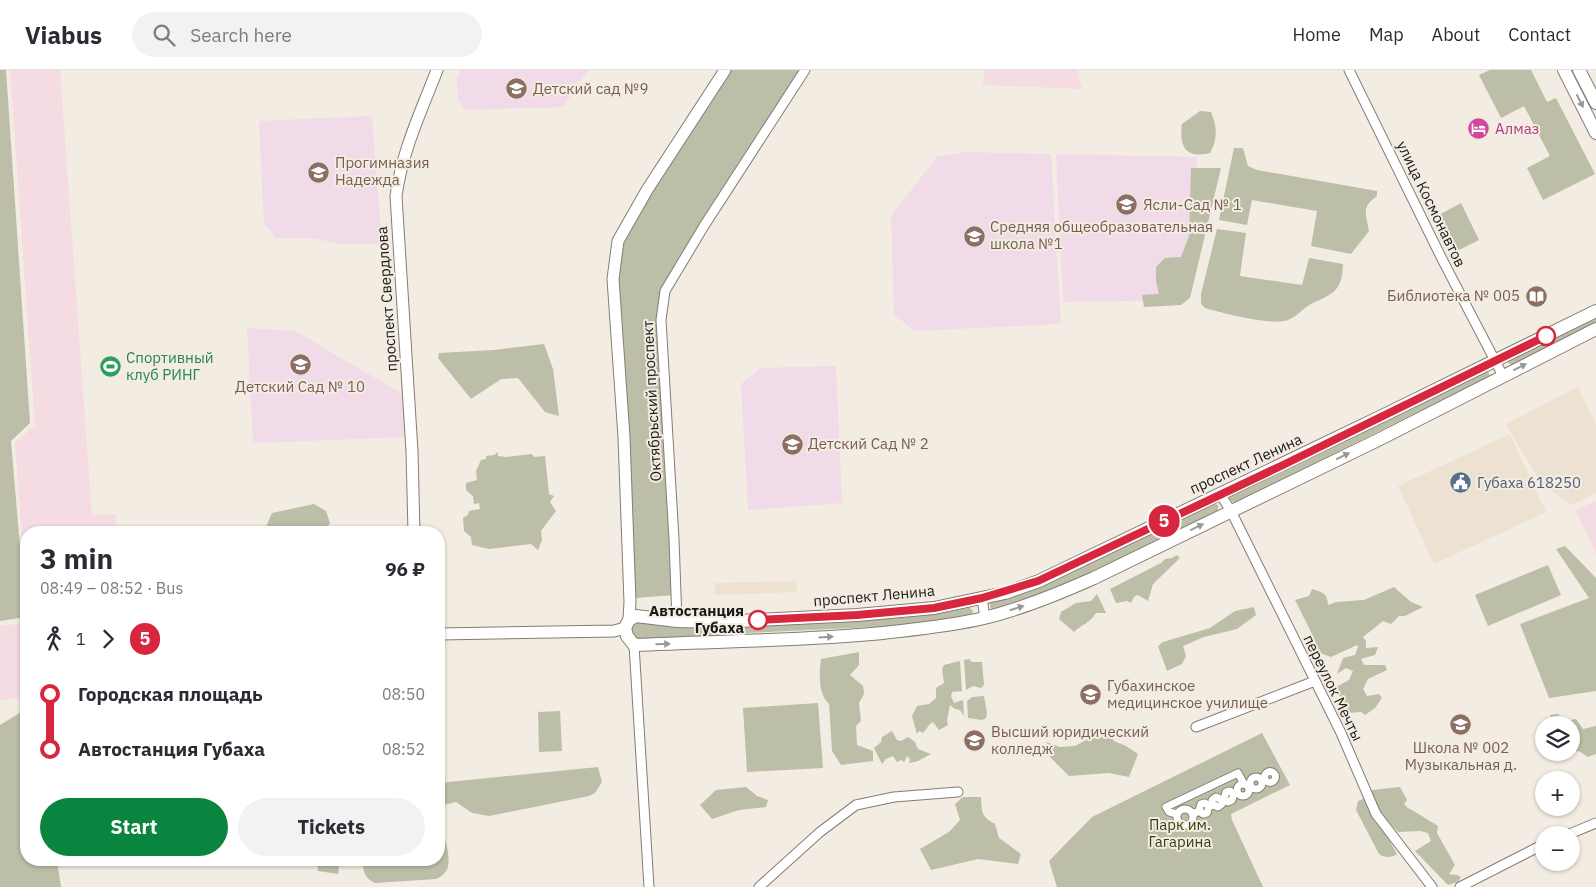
<!DOCTYPE html>
<meta charset="utf-8">
<style>
:root{--surface:#fff;--page:#f2f2f3;--text:#2b2b33;--muted:#7c7c81;--line:#e1e1e2;--accent:#09853f}
body{margin:0;font-family:"IBM Plex Sans",sans-serif;background:var(--page);color:var(--text);height:100vh;display:flex;flex-direction:column;font-size:19px;white-space:nowrap}
*{box-sizing:border-box;margin:0}
p{font-size:16px;color:var(--muted)}
.icon{flex:none;width:28px;height:28px;fill:none;stroke:currentColor;stroke-width:2;stroke-linecap:round;stroke-linejoin:round}
.map{position:relative;flex:1;overflow:hidden}
.side{position:absolute;left:20px;top:456px;width:425px;height:340px;display:flex;flex-direction:column;background:var(--surface);border-radius:20px;box-shadow:0 1px 4px #0004}
.side>*{flex:none}
.badge{padding:0 10px;border-radius:16px;font-size:18px;line-height:32px}
.fabs{position:absolute;left:1535px;top:646px;display:grid;gap:10px}
.fabs a{display:grid;place-items:center;width:45px;height:45px;border-radius:50%;background:var(--surface);box-shadow:0 1px 4px #0004;font-size:25px}
.map>.badge{position:absolute;translate:-50% -50%;box-shadow:0 0 0 2px #fff}
.legs{display:flex;align-items:center;gap:8px;height:55px;padding:0 20px;font-size:16px}
.legs p{margin-inline-start:auto}
.headline{display:flex;align-items:center;justify-content:space-between;height:85px;padding:0 20px}
h1{font-size:28px;font-weight:800;line-height:38px}
.primary-button{display:flex;gap:10px;margin-top:auto;padding:10px 20px}
.primary-button a{flex:1;height:58px;border-radius:30px;background:var(--accent);color:#fff;font-size:20px;font-weight:800;line-height:58px;text-align:center}
.primary-button a+a{background:var(--page);color:var(--text)}
ul{padding:0 20px;list-style:none}
li{display:flex;align-items:center;gap:18px;height:55px;font-size:19px}
li i{display:grid;place-items:center;width:8px;height:100%;margin:0 6px;background:currentColor}
li i::after{content:'';width:12px;height:12px;margin:-6px;border:4px solid;border-radius:50%;background:var(--surface)}
li p{margin-inline-start:auto}
li:first-child i{background:linear-gradient(#0000 50%,currentColor 0)}
li:last-child i{background:linear-gradient(currentColor 50%,#0000 0)}
header{display:flex;align-items:center;gap:30px;box-sizing:border-box;height:70px;padding:0 25px;background:var(--surface);border-bottom:1px solid var(--line)}
header strong{font-size:24px}
nav{display:flex;gap:28px;margin-inline-start:auto;font-size:18px}
.search{width:350px;height:45px;background:var(--page);display:flex;align-items:center;gap:12px;box-sizing:border-box;padding:0 18px;border-radius:28px;color:var(--muted);font-size:19px}
.map>svg:first-child{display:block}
.built{fill:#ede2d1}
.industrial{fill:#f5dbe2}
.education{fill:#f1dbe9}
.green{fill:#bcbea7}
.lines{fill:none;stroke-linecap:round;stroke-linejoin:round}
.pedestrian-casing{stroke:#837d75;stroke-width:9}
.minor-casing{stroke:#837d75;stroke-width:11}
.tertiary-casing{stroke:#837d75;stroke-width:13}
.secondary-casing{stroke:#837d75;stroke-width:14}
.pedestrian{stroke:#fff;stroke-width:7}
.minor{stroke:#fff;stroke-width:9}
.tertiary{stroke:#fff;stroke-width:11}
.secondary{stroke:#fff;stroke-width:12}
.oneway{fill:#989896}
.line-1-casing{stroke:#fff;stroke-width:11}
.line-1{stroke:#d7263d;stroke-width:8}
.stop-1-dot{fill:#fff;stroke:#d7263d;stroke-width:2.5}
.labels{text-anchor:middle;stroke-width:4;stroke-linejoin:round;paint-order:stroke}
.education-label{font-size:15px;fill:#785e54;stroke:#f2ece2;text-anchor:start}
.hotel-label{font-size:15px;fill:#b23c85;stroke:#f2ece2;text-anchor:start}
.street-label{font-size:15px;fill:#1b1915;stroke:#f2ece2}
.leisure-label{font-size:15px;fill:#27864d;stroke:#f2ece2;text-anchor:start}
.service-label{font-size:15px;fill:#4e5e75;stroke:#f2ece2;text-anchor:start}
.stop-label{font-size:15px;font-weight:bold;fill:#1b1915;stroke:#f2ece2;text-anchor:end}
.park-label{font-size:15px;fill:#3a3b0e;stroke:#f2ece2}
</style>
<header>
<strong>Viabus</strong>
<div class="search"><svg class="icon" aria-label="search" viewBox="0 0 24 24"><circle cx="10" cy="10" r="6"/><path d="M15 15l6 6"/></svg>Search here</div>
<nav><a>Home</a><a>Map</a><a>About</a><a>Contact</a></nav>
</header>
<div class="map">
<svg width="1596" height="817" viewBox="0 0 1596 817">
<rect width="100%" height="100%" fill="#f2ece2"/>
<g class="built">
<polygon points="1578,317 1596,354 1596,423 1572,435 1541,413 1506,354"/>
<polygon points="1510,364 1546,442 1434,494 1398,416"/>
<polygon points="796,511 797,522 715,525 715,513"/>
</g>
<g class="industrial">
<polygon points="10,0 60,0 92,445 116,444 117,462 26,462 26,517 15,373 35,355"/>
<polygon points="984,0 1077,0 1082,19 983,15"/>
<polygon points="1596,431 1596,484 1576,440"/>
<polygon points="26,553 26,628 0,630 0,556"/>
</g>
<g class="education">
<polygon points="460,0 588,0 563,37 465,40 458,29 457,9"/>
<polygon points="372,46 382,174 342,174 311,168 276,168 264,154 259,51"/>
<polygon points="966,82 1051,84 1061,254 914,261 894,244 891,146 937,87"/>
<polygon points="1056,84 1197,87 1194,182 1184,230 1063,232"/>
<polygon points="247,258 295,261 406,326 409,367 253,373"/>
<polygon points="836,296 842,433 748,440 741,314 760,298"/>
</g>
<g class="green">
<polygon points="0,0 6,0 30,353 11,371 26,547 0,551"/>
<polygon points="728,0 802,0 663,222 675,525 634,528 618,209 624,173 658,109"/>
<polygon points="1490,0 1531,0 1547,32 1556,28 1595,104 1543,130 1527,98 1550,86 1524,36 1501,48 1479,5"/>
<path d="M1200,41L1211,42C1217,56 1218,69 1210,83C1185,89 1179,76 1182,54Z"/>
<path d="M1234,78H1243L1248,96L1257,100L1377,121V126C1361,137 1366,144 1369,161L1351,184L1311,176L1317,141L1252,130L1247,155L1219,150Z"/>
<polygon points="1191,98 1221,98 1190,228 1181,235 1144,237 1142,225 1159,224 1156,211 1156,197 1165,188 1181,187 1189,166"/>
<polygon points="1461,133 1479,170 1455,182 1437,146"/>
<path d="M1217,159L1246,163L1240,206L1302,215L1309,188L1343,194C1342,220 1335,223 1313,233C1304,237 1298,246 1288,250C1272,256 1222,243 1205,238L1201,234V224Z"/>
<polygon points="1596,246 1596,254 1511,295 1507,291"/>
<polygon points="544,274 553,299 559,346 545,342 518,308 501,309 471,329 438,288 439,283 494,280"/>
<polygon points="1487,299 1490,306 1235,433 1230,430 1229,427 1232,423"/>
<polygon points="498,382 498,386 506,387 532,384 534,387 545,386 549,424 554,426 550,432 556,441 541,461 542,470 538,480 531,474 489,479 472,475 471,467 464,461 463,448 468,445 469,441 480,439 479,433 474,434 473,426 466,420 466,413 477,410 476,401 481,390 486,389 486,386 494,385"/>
<polygon points="1213,433 1218,435 1218,442 1065,516 993,541 990,537 990,533 993,531"/>
<polygon points="314,434 326,441 330,453 325,462 266,462 266,457 272,443"/>
<polygon points="1565,476 1596,508 1596,621 1549,628 1520,554 1589,528 1556,479"/>
<polygon points="1177,485 1180,488 1153,514 1148,531 1138,525 1134,527 1131,533 1127,531 1116,533 1110,519 1161,493 1165,489 1172,488"/>
<polygon points="1548,495 1561,525 1488,556 1475,525"/>
<path d="M1394,517L1411,532L1423,537L1405,546H1399L1391,554L1383,551L1363,567L1366,571V578L1378,577L1375,585L1361,589L1364,595H1385L1387,600L1368,609L1363,619L1367,626L1379,624L1382,628L1375,638L1365,645L1361,642L1347,643C1345,632 1338,628 1336,617L1349,610L1353,601L1346,598L1337,604L1343,588L1355,585L1358,577L1357,575L1331,587L1320,583L1313,566L1295,530L1309,526L1312,519C1324,523 1327,523 1328,535L1336,532L1364,530Z"/>
<path d="M1097,524L1106,543H1096C1089,554 1082,554 1074,562L1059,549L1061,542L1076,533L1091,531Z"/>
<polygon points="968,536 973,541 972,544 916,555 727,564 726,556"/>
<polygon points="1254,537 1256,545 1237,559 1204,567 1183,576 1186,586 1182,594 1167,601 1158,576 1163,572 1210,558 1235,541"/>
<polygon points="635,551 719,558 720,561 717,567 639,570 633,566 630,558"/>
<path d="M859,582V595L850,605L863,616L864,624L859,633L861,651L856,656L857,675L873,681V691L841,695L832,681L829,634C818,624 819,603 821,589Z"/>
<polygon points="969,589 972,592 982,592 984,615 981,618 973,616 966,620 964,590"/>
<polygon points="960,591 962,621 952,622 951,626 954,633 963,630 964,646 960,640 955,639 950,635 947,650 948,655 939,660 933,652 930,654 923,663 919,661 917,664 912,646 917,636 929,634 936,628 936,618 944,613 942,599 944,595"/>
<polygon points="984,626 987,643 986,648 982,650 968,648 967,631 972,627"/>
<polygon points="818,633 823,698 747,702 743,638"/>
<polygon points="26,639 26,790 57,790 61,817 0,817 0,655"/>
<polygon points="560,641 562,681 539,682 538,642"/>
<polygon points="1558,644 1565,651 1576,649 1583,659 1596,656 1596,684 1588,687 1579,681 1571,682 1571,655 1555,655 1550,645"/>
<polygon points="892,661 897,670 901,671 908,667 915,672 918,679 931,684 918,691 909,693 910,689 907,686 904,692 901,690 897,692 893,686 886,689 882,694 874,678 881,672 882,667"/>
<polygon points="1262,663 1290,715 1231,744 1232,750 1263,817 1057,817 1049,791 1092,747"/>
<polygon points="1111,667 1114,671 1126,676 1138,684 1129,707 1109,703 1069,706 1050,687 1050,678 1046,672 1060,677 1075,676 1090,668"/>
<polygon points="598,697 602,712 595,723 589,726 489,746 472,743 456,732 439,736 439,713"/>
<polygon points="746,717 757,726 768,730 766,737 739,740 712,749 700,735 716,720"/>
<path d="M1400,717L1407,730L1404,734L1408,738L1412,740L1438,756L1437,763L1455,795L1449,804L1457,805L1461,807L1458,812L1448,815L1415,781L1431,771L1428,763L1420,761L1398,762C1388,751 1373,737 1372,720Z"/>
<path d="M963,727H981C982,743 981,746 995,754L999,768L1021,784L1018,794L978,789L931,800L920,779L949,762L960,750L955,734Z"/>
<path d="M1365,728L1397,784C1392,788 1384,788 1379,784L1356,740L1358,731Z"/>
<path d="M439,762C447,768 450,788 448,797C446,803 441,807 436,809L375,813C364,808 363,801 363,790H439Z"/>
<polygon points="317,790 340,790 338,804 318,801"/>
</g>
<g class="lines">
<defs>
<g id="pedestrian">
<circle cx="1270" cy="707" r="5.5"/>
<circle cx="1256" cy="713" r="6"/>
<circle cx="1243" cy="720" r="6"/>
<polyline points="1222,730 1224,729 1226,722 1230,721 1234,724 1232,730 1228,732 1224,729"/>
<polyline points="1209,736 1212,734 1218,737 1222,734 1222,730 1216,727 1212,730 1212,734"/>
<circle cx="1185" cy="747" r="8"/>
<polyline points="1177,744 1169,742 1166,737 1238,703 1244,714"/>
<polyline points="1193,744 1199,741 1203,744 1207,743 1209,736 1205,733 1201,734 1199,741"/>
</g>
<g id="minor">
<polyline points="1349,0 1443,191 1503,306"/>
<polyline points="1220,424 1231,441 1341,663 1376,744 1432,817"/>
<polyline points="982,528 985,548"/>
<polyline points="677,551 674,469 661,250 665,221 704,156 805,0"/>
<polyline points="634,575 649,817"/>
<polyline points="1196,657 1315,611"/>
<polyline points="1567,765 1596,753"/>
<polyline points="759,817 820,762 856,735 894,727 958,722"/>
<polyline points="1460,817 1544,774"/>
</g>
<g id="tertiary">
<path d="M414,462L412,381L396,126C402,81 421,42 437,0"/>
<polyline points="629,550 630,532 624,367 613,209 618,171 647,120 725,0"/>
<polyline points="439,564 614,561 625,558"/>
</g>
<g id="secondary">
<polyline points="1564,0 1596,63"/>
<polyline points="1579,0 1596,33"/>
<path d="M1596,241L1380,347L1070,496L1039,511L1005,523L934,538L857,545L719,552L677,551L636,546L629,550L625,558L627,566L634,575C717,571 800,571 883,563C917,559 951,556 984,548C1022,539 1058,524 1094,508L1380,369L1596,259"/>
</g>
</defs>
<use href="#pedestrian" class="pedestrian-casing"/>
<use href="#minor" class="minor-casing"/>
<use href="#tertiary" class="tertiary-casing"/>
<use href="#secondary" class="secondary-casing"/>
<use href="#pedestrian" class="pedestrian"/>
<use href="#minor" class="minor"/>
<use href="#tertiary" class="tertiary"/>
<use href="#secondary" class="secondary"/>
</g>
<defs><path id="oneway-solid" d="M-6-.8H1V-3.2L6.5 0L1 3.2V.8H-6Z" transform="scale(1.25)"/></defs>
<g class="oneway">
<use href="#oneway-solid" transform="translate(1580 31) rotate(63)"/>
<use href="#oneway-solid" transform="translate(1520 297) rotate(-27)"/>
<use href="#oneway-solid" transform="translate(1343 386) rotate(-26)"/>
<use href="#oneway-solid" transform="translate(1197 457) rotate(-26)"/>
<use href="#oneway-solid" transform="translate(1017 538) rotate(-17)"/>
<use href="#oneway-solid" transform="translate(826 567) rotate(-3)"/>
<use href="#oneway-solid" transform="translate(663 574) rotate(-2)"/>
</g>
<g class="lines">
<defs>
<polyline id="line-1" points="758,550 857,545 934,538 982,528 1038,511 1283,395 1546,266"/>
</defs>
<use href="#line-1" class="line-1-casing"/>
<use href="#line-1" class="line-1"/>
</g>
<defs>
<symbol id="school-disc" viewBox="-11 -11 22 22"><circle r="9.5" fill="#8d6e63" stroke="#f2ece2"/><path d="M0-5L7-2L0 1L-7-2ZM-4 1L0 2.5L4 1V4Q0 6-4 4Z" fill="#fff"/></symbol>
<symbol id="hotel-disc" viewBox="-11 -11 22 22"><circle r="9.5" fill="#d1479c" stroke="#f2ece2"/><path d="M-6-4.5h1.5V1H6V5H4.5V3h-9V5H-6ZM-4 0a1.8 1.8 0 1 1 3.6 0ZM.5 0V-2.5h3Q6-2.5 6 0Z" fill="#fff"/></symbol>
<symbol id="library-disc" viewBox="-11 -11 22 22"><circle r="9.5" fill="#8d6e63" stroke="#f2ece2"/><path d="M-6-4Q-3-5.5-.7-3.5V5Q-3 3-6 4ZM6-4Q3-5.5 .7-3.5V5Q3 3 6 4Z" fill="#fff"/></symbol>
<symbol id="stadium-disc" viewBox="-11 -11 22 22"><circle r="9.5" fill="#2e9e5b" stroke="#f2ece2"/><path d="M0-5a6.5 5 0 1 0 0 10a6.5 5 0 1 0 0-10ZM-3.5-1.8h7v3.6h-7Z" fill="#fff"/></symbol>
<symbol id="civic-disc" viewBox="-11 -11 22 22"><circle r="9.5" fill="#5c6f8a" stroke="#f2ece2"/><path d="M-.6-6.5H3V-4.5H.6V-3L4-1V1h2V6H-6V1h2V-1L-.6-3ZM-1.2 2.5V6h2.4V2.5Z" fill="#fff"/></symbol>
<symbol id="university-disc" viewBox="-11 -11 22 22"><circle r="9.5" fill="#8d6e63" stroke="#f2ece2"/><path d="M0-5L7-2L0 1L-7-2ZM-4 1L0 2.5L4 1V4Q0 6-4 4Z" fill="#fff"/></symbol>
</defs>
<g fill-rule="evenodd">
<use href="#school-disc" x="504" y="6" width="25" height="25"/>
<use href="#hotel-disc" x="1466" y="46" width="25" height="25"/>
<use href="#school-disc" x="306" y="90" width="25" height="25"/>
<use href="#school-disc" x="1114" y="122" width="25" height="25"/>
<use href="#school-disc" x="962" y="154" width="25" height="25"/>
<use href="#library-disc" x="1524" y="214" width="25" height="25"/>
<use href="#school-disc" x="288" y="282" width="25" height="25"/>
<use href="#stadium-disc" x="98" y="284" width="25" height="25"/>
<use href="#school-disc" x="780" y="362" width="25" height="25"/>
<use href="#civic-disc" x="1448" y="400" width="25" height="25"/>
<use href="#university-disc" x="1078" y="612" width="25" height="25"/>
<use href="#school-disc" x="1448" y="642" width="25" height="25"/>
<use href="#university-disc" x="962" y="658" width="25" height="25"/>
</g>
<g class="stop-1-dot">
<circle cx="1546" cy="266" r="9"/>
<circle cx="758" cy="550" r="9"/>
</g>
<g class="labels">
<g class="education-label">
<text x="533" y="24">Детский сад №9</text>
<text x="335" y="98">Прогимназия<tspan x="335" dy="17">Надежда</tspan></text>
<text x="1143" y="140">Ясли-Сад № 1</text>
<text x="990" y="162">Средняя общеобразовательная<tspan x="990" dy="17">школа №1</tspan></text>
<text x="1520" y="231" text-anchor="end">Библиотека № 005</text>
<text x="300" y="322" text-anchor="middle">Детский Сад № 10</text>
<text x="808" y="379">Детский Сад № 2</text>
<text x="1107" y="621">Губахинское<tspan x="1107" dy="17">медицинское училище</tspan></text>
<text x="991" y="667">Высший юридический<tspan x="991" dy="17">колледж</tspan></text>
<text x="1461" y="683" text-anchor="middle">Школа № 002<tspan x="1461" dy="17">Музыкальная д.</tspan></text>
</g>
<g class="hotel-label">
<text x="1495" y="64">Алмаз</text>
</g>
<g class="street-label">
<text transform="translate(1431 134) rotate(64)" y="5">улица Космонавтов</text>
<text transform="translate(387 229) rotate(-94)" y="5">проспект Свердлова</text>
<text transform="translate(652 331) rotate(-93)" y="5">Октябрьский проспект</text>
<text transform="translate(1246 394) rotate(-25)" y="5">проспект Ленина</text>
<text transform="translate(874 526) rotate(-5)" y="5">проспект Ленина</text>
<text transform="translate(1333 618) rotate(64)" y="5">переулок Мечты</text>
</g>
<g class="leisure-label">
<text x="126" y="293">Спортивный<tspan x="126" dy="17">клуб РИНГ</tspan></text>
</g>
<g class="service-label">
<text x="1477" y="418">Губаха 618250</text>
</g>
<g class="stop-label">
<text x="744" y="546">Автостанция<tspan x="744" dy="17">Губаха</tspan></text>
</g>
<g class="park-label">
<text x="1180" y="760">Парк им.<tspan x="1180" dy="17">Гагарина</tspan></text>
</g>
</g>
</svg>
<div class="fabs">
<a><svg class="icon" aria-label="layers" viewBox="0 0 24 24"><path d="M12 4l9 5-9 5-9-5zM3 14l9 5 9-5"/></svg></a>
<a>+</a>
<a>−</a>
</div>
<b class="badge" style="left:1164px;top:451px;background:#d7263d;color:#fff">5</b>
<section class="side">
<div class="headline"><div><h1>3 min</h1><p>08:49 – 08:52 · Bus</p></div><b>96 ₽</b></div>
<div class="legs"><svg class="icon" aria-label="walk" viewBox="0 0 24 24"><circle cx="13" cy="4" r="2"/><path d="M13 8l-2 6 4 7M11 14l-3 7M7 12l3-4h3l4 4"/></svg>1<svg class="icon" aria-label="forward" viewBox="0 0 24 24"><path d="M9 5l7 7-7 7"/></svg><b class="badge" style="background:#d7263d;color:#fff">5</b></div>
<ul>
<li><i style="color:#d7263d"></i><b>Городская площадь</b><p>08:50</p></li>
<li><i style="color:#d7263d"></i><b>Автостанция Губаха</b><p>08:52</p></li>
</ul>
<div class="primary-button"><a>Start</a><a>Tickets</a></div>
</section>
</div>
